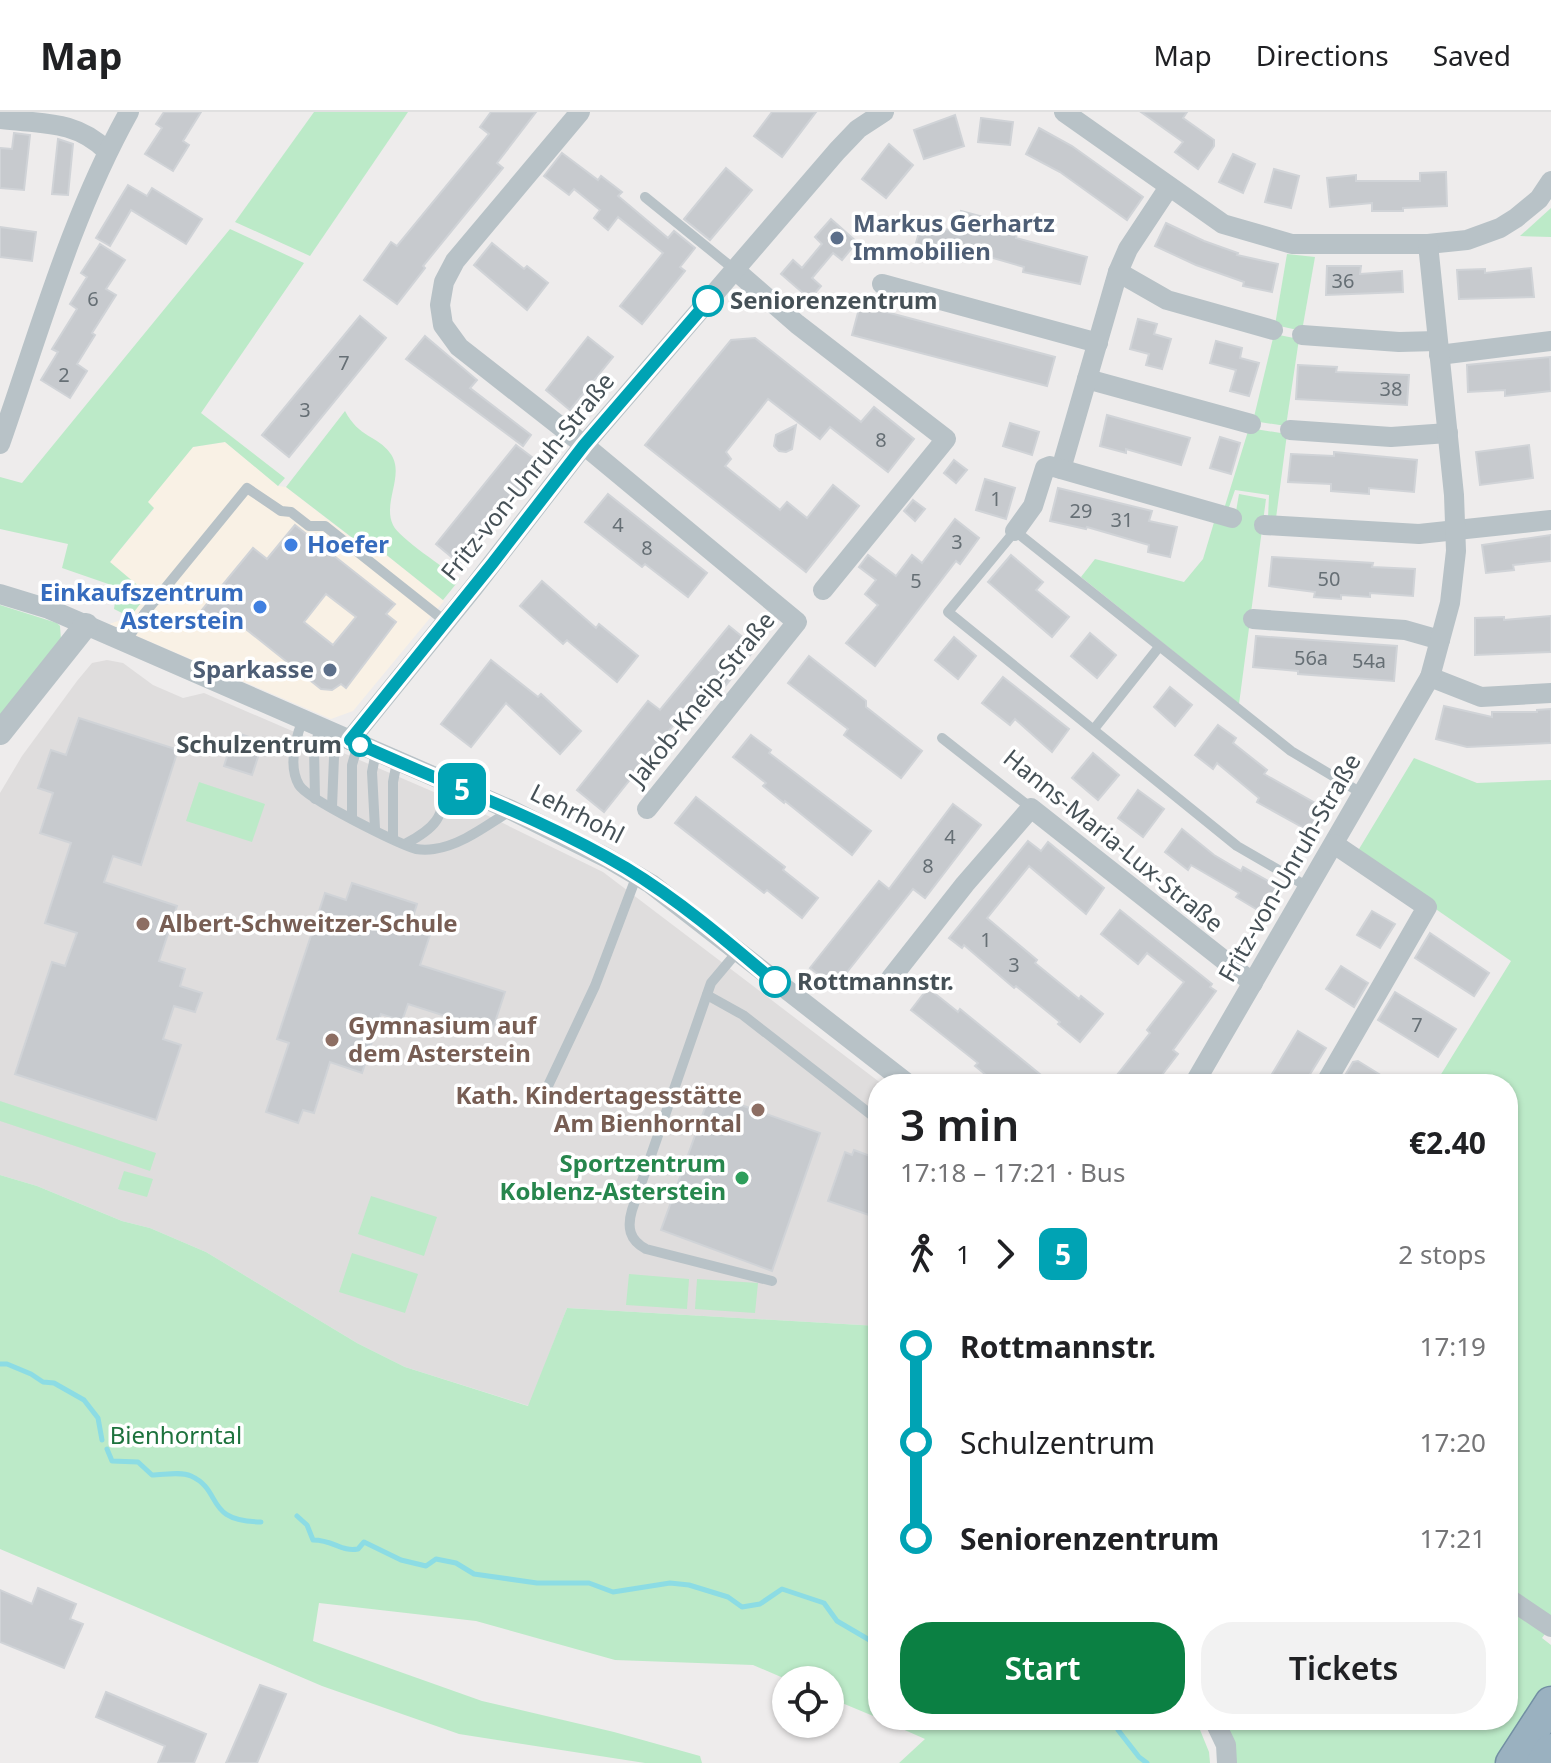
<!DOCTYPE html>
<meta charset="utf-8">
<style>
:root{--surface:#fff;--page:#f2f2f2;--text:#202124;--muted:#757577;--line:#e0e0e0;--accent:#0b8043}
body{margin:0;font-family:"Noto Sans",sans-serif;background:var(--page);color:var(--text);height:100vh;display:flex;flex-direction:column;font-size:30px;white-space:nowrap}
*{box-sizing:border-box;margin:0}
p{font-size:26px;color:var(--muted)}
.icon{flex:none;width:44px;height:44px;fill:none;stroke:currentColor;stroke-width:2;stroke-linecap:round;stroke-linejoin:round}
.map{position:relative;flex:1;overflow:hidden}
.drawer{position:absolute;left:868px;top:962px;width:650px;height:656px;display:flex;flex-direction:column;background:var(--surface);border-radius:32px;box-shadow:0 2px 6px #0004}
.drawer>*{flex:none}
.badge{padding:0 16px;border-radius:12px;font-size:28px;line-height:52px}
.fabs{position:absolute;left:772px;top:1554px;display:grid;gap:16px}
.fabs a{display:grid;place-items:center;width:72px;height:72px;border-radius:50%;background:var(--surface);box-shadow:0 2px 6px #0004;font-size:40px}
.map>.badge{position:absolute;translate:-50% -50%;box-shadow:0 0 0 4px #fff}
.legs{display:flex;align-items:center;gap:12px;height:88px;padding:0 32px;font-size:26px}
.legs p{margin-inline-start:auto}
.summary{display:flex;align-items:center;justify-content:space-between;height:136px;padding:0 32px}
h1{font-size:44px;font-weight:600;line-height:60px}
.action{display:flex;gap:16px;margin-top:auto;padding:16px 32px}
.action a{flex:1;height:92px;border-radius:32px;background:var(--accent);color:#fff;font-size:32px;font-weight:600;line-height:92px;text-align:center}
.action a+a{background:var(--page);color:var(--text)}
ul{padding:0 32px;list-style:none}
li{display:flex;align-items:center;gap:28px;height:96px;font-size:30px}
li i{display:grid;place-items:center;width:12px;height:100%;margin:0 10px;background:currentColor}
li i::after{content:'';width:20px;height:20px;margin:-10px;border:6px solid;border-radius:50%;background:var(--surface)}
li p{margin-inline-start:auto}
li:first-child i{background:linear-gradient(#0000 50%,currentColor 0)}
li:last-child i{background:linear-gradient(currentColor 50%,#0000 0)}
header{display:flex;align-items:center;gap:48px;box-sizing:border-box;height:112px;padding:0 40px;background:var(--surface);border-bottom:2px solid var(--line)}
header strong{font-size:38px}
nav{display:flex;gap:44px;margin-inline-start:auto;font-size:28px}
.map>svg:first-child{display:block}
.commercial{fill:#f9f1e5}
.education{fill:#dfdddd}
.green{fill:#bceac8}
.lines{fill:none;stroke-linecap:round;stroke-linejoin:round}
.stream{stroke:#8cdce4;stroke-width:5}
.building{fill:#c7cace;stroke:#d0d3d7;stroke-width:2;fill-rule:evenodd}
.trunk-casing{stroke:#728fa3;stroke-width:35}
.service{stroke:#b8c2c7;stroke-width:10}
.minor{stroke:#b8c2c7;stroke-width:20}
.tertiary{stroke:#b8c2c7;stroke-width:24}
.trunk{stroke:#9ab1c0;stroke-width:32}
.line-1-casing{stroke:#fff;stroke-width:18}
.line-1{stroke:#00a3b4;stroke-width:12}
.service-dot{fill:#5c6f8a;stroke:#fff;stroke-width:3}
.stop-1-dot{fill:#fff;stroke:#00a3b4;stroke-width:4}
.shop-dot{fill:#3f7fe0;stroke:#fff;stroke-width:3}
.education-dot{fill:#8d6e63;stroke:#fff;stroke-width:3}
.leisure-dot{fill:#2e9e5b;stroke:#fff;stroke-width:3}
.labels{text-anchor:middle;stroke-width:7;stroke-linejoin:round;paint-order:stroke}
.number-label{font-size:20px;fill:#666f75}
.service-label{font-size:24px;font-weight:bold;fill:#4e5e75;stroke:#fff;text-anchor:start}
.stop-label{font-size:24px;font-weight:bold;fill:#465157;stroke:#fff;text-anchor:start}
.street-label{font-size:24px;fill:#465157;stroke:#fff}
.shop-label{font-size:24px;font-weight:bold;fill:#366cbe;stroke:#fff;text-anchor:start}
.education-label{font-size:24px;font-weight:bold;fill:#785e54;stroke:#fff;text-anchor:start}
.leisure-label{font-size:24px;font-weight:bold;fill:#27864d;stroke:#fff;text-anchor:end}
.park-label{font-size:24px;fill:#1d723d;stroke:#fff}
</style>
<header>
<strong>Map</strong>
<nav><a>Map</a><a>Directions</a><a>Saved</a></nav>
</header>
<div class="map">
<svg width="1551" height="1651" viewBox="0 0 1551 1651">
<rect width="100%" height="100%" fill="#eeecec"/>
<polygon class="commercial" points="225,330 278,374 286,375 362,434 374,433 444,489 353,599 331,607 109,512 130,505 110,450 154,397 147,390 193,335"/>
<polygon class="education" points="107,548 123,551 153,573 183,586 204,581 478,699 603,760 882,972 878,972 878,1214 567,1196 529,1294 405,1255 357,1231 206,1140 150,1116 122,1109 37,1074 0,1063 0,681 22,644 77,569 92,551"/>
<g class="green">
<polygon points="314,0 408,0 310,144 235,110"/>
<polygon points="1551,96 1551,125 1520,124"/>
<polygon points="230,117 304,151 201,301 285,366 278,374 225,330 193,335 148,390 154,396 110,450 148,482 130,505 114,497 117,475 62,456 68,432 0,417 0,365 22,371"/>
<polygon points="1287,142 1315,145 1302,219 1275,213"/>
<polygon points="1274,222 1299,227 1286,314 1253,309"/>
<path d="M345,299C359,326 377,323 390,341C406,362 382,390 393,413C399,426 446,457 460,467L443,488L374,433L363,434L286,375Z"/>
<polygon points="1249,316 1287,322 1276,406 1268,406 1269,383 1235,378 1228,398 1224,397"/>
<polygon points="1239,382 1266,387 1239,592 1081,465 1095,447 1184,470 1203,447 1215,407 1234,411"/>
<polygon points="0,493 57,511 60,514 61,528 0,609"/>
<polygon points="1414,646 1477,671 1551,668 1551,1505 1508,1476 1508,972 1435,972 1511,849 1356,742"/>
<polygon points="199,670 265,692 252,730 186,709"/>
<polygon points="0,989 156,1041 150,1059 0,1009"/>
<polygon points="124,1059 153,1067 147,1085 118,1077"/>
<polygon points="0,1063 37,1074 122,1109 150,1116 206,1140 357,1231 405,1255 528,1294 567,1196 878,1214 878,1606 830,1586 830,1568 788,1568 753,1553 615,1548 476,1509 319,1491 313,1529 482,1589 614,1620 700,1644 702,1651 645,1651 459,1622 322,1574 0,1437"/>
<polygon points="371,1084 437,1105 424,1144 358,1122"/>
<polygon points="352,1141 418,1162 405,1201 339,1180"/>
<polygon points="629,1162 689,1167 687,1197 626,1193"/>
<polygon points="697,1167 758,1171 755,1201 695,1197"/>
<polygon points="1508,1496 1545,1522 1542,1526 1551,1533 1551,1578 1504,1651 1236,1651 1223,1608 1508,1608"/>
<polygon points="882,1608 1196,1608 1209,1640 1210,1651 899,1651 925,1627"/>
</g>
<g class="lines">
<g class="stream">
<polyline points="0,1252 7,1252 31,1262 43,1270 54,1271 84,1288 98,1306 102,1328"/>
<path d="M107,1337L112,1349L138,1350L152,1363C164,1363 180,1359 191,1364C224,1379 203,1409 261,1410"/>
<path d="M297,1404L307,1413L313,1428C334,1428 341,1440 358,1437L364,1430L401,1448L426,1454L436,1447L456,1451L474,1462L537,1471H589L613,1480L670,1471L689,1473L728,1485L742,1495L760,1492L782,1477L824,1491L837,1509L878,1533"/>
<polyline points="1125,1608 1126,1611 1118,1618 1139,1645 1147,1651"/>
</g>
</g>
<g class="building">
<polygon points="164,0 201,0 183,29 189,33 173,59 145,42 162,16 156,12"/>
<polygon points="491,0 536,0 497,51 503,56 423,154 425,156 397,192 364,168 391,130 397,134 489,22 480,15"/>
<polygon points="772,0 816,0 782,45 754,24"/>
<polygon points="1141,0 1187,0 1183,6 1214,28 1214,34 1198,57 1175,40 1183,30"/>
<polygon points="955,3 964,34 924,47 914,18"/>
<polygon points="981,6 1013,10 1010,33 978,30"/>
<polygon points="1039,16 1072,34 1143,85 1127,108 1060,60 1026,42"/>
<polygon points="14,21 30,23 24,78 0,76 0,36 12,37"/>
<polygon points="58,27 73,32 68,83 52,82"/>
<polygon points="889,32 913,53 886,86 862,67"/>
<polygon points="562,41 598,68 601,64 622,80 618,84 668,126 674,119 695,136 680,155 685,159 642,212 620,194 663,141 618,105 608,118 594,106 600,98 574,77 569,83 544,64"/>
<polygon points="1233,42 1255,52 1243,81 1219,70"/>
<polygon points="726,56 752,78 710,128 684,107"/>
<polygon points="1274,57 1299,64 1291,96 1265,90"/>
<polygon points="1446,60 1447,94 1403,96 1403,99 1372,99 1372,91 1330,95 1327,66 1356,63 1356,69 1420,69 1420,61"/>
<polygon points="128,73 147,84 152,76 202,107 186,132 131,98 110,134 96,126"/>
<polygon points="961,99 987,106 984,114 1017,122 1016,126 1087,145 1080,172 1023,160 1024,155 938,130 934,144 914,138 922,110 955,120"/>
<polygon points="831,107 857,130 842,148 833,141 812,166 821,174 810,187 781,162 793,148 802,156 822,132 815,125"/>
<polygon points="1166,111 1204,129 1238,141 1237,143 1278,152 1272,180 1243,174 1244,170 1196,153 1155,134"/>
<polygon points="0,115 36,120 32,149 0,145"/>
<polygon points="492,131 524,157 527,154 548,171 527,198 474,153"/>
<polygon points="100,132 125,148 106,177 116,183 92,221 95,223 77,252 87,259 70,286 41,268 58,240 52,237 77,197 70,192 87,165 81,161"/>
<polygon points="1327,154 1361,154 1360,162 1402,159 1403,180 1326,183"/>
<polygon points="1531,156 1534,185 1459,187 1457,158 1485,157 1485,161"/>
<polygon points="860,193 1055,245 1047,274 852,223"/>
<polygon points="360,204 386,226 289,345 262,323"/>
<polygon points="1138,207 1157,212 1154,222 1171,227 1162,257 1146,253 1149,242 1130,237"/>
<polygon points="425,224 477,268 470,276 531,323 523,334 406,247"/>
<polygon points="588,225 613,245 570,298 546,278"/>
<polygon points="755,226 861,310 874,295 914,327 888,360 830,315 820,327 768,287 726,340 731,347 725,354 780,398 787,390 807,406 833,373 859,394 806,460 645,333 731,228"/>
<polygon points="1216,229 1242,236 1240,246 1259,251 1249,284 1230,279 1236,258 1210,251"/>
<polygon points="1550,245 1551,279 1505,284 1505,278 1468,280 1467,253"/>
<polygon points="1298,253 1337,255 1336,260 1409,263 1407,293 1296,287"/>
<polygon points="1107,303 1190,326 1181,353 1126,337 1126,341 1100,334"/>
<polygon points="1010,311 1039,320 1032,343 1003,334"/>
<polygon points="796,313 792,337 786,340 779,339 774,334 776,323"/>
<polygon points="1220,325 1240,331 1231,362 1210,356"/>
<polygon points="516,333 541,352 460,452 436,432"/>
<polygon points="1529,333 1533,366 1480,373 1476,340"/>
<polygon points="1334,340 1417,348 1414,380 1369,376 1369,382 1331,379 1331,372 1288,370 1291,342 1334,344"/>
<polygon points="954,348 967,358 956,371 944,361"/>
<polygon points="985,367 1015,376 1006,407 976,398"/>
<polygon points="1058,376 1152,399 1149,409 1177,415 1170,445 1148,440 1149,433 1087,415 1086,417 1050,409"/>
<polygon points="608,382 707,461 688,485 645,452 642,455 585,410"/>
<polygon points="913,388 925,397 915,409 904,399"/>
<polygon points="955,407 979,426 960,452 956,449 875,554 846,531 878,493 865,482 876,468 859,455 868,443 896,464 912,443 922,451"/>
<path d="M295,413L395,492L386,502L396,510L346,576L341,572L332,578L321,577L232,506L223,516L201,499L253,436L267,447ZM326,482L356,505L333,533L304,510Z"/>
<polygon points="1551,423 1551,449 1513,453 1514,458 1486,461 1482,433"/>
<polygon points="1011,443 1043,470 1036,478 1069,505 1052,525 988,470"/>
<polygon points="1272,445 1373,451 1372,455 1415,457 1413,484 1370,481 1370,485 1341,483 1341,487 1314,485 1315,480 1269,474"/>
<polygon points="542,469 596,516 599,512 638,544 617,570 567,528 563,532 520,494"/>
<polygon points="1551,504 1551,540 1475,543 1475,506 1504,505 1504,508"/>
<polygon points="729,514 756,536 700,605 688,595 604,700 577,678 648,589 660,598"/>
<polygon points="1090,521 1116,543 1097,566 1071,544"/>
<polygon points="1256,524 1397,534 1394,569 1298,562 1298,559 1253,555"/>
<polygon points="954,525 976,544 958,567 935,548"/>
<polygon points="809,544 866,589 866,595 922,639 901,666 844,623 848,617 788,571"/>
<polygon points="491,548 538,585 541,582 581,619 560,642 506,591 471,635 441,612"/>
<polygon points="1003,565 1069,617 1052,640 1015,607 1010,613 982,591"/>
<polygon points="1170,575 1192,593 1175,614 1154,595"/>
<polygon points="1444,594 1492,605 1492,600 1537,600 1537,598 1551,597 1551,631 1467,635 1436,627"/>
<polygon points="79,606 178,638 141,753 113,744 104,770 177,794 159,849 185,857 180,874 202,881 195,900 174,894 163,927 181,933 156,1008 15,962 52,850 65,854 77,821 45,811 71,731 40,721 53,681 38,676 51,638 66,643"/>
<polygon points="1218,613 1236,626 1233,631 1267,658 1264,662 1322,695 1309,719 1257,690 1259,686 1217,651 1213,657 1195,643"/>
<polygon points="235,620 263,630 252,663 224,654"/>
<polygon points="751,623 771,638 769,641 871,719 852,743 785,689 784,691 763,674 766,671 733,645"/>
<polygon points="1093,641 1119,663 1098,688 1072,666"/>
<polygon points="1138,678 1164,697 1143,725 1118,706"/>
<polygon points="696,685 785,755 783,758 818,786 802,806 767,778 764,781 675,711"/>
<polygon points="953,692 981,713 925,786 913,777 835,875 810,856 879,769 889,777"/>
<polygon points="1182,717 1214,743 1241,759 1243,755 1281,776 1268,797 1264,795 1261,800 1236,785 1239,781 1191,753 1188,758 1165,740"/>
<polygon points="1028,729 1041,739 1048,730 1104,776 1086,802 1029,754 987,806 1037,848 1035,851 1079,887 1081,884 1103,902 1080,930 1058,912 1060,910 1016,874 1014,876 964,833 962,836 949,826"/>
<polygon points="352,771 417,792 411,811 432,817 420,853 505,880 492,919 408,892 402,909 381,902 362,961 330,950 314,1001 303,998 298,1011 266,1000 289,931 277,927 325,781 346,788"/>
<polygon points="1120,798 1212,872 1210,875 1216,879 1173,938 1178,942 1155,972 1110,972 1150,921 1147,918 1184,870 1147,841 1138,852 1101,822"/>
<polygon points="1372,799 1395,812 1380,836 1357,823"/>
<polygon points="1430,821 1489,861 1474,884 1415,846"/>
<polygon points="1341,854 1368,871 1354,895 1326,877"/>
<polygon points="928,876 958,900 960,897 1052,972 997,972 975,954 978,951 911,898"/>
<polygon points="1395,880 1456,917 1438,945 1378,908"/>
<polygon points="1298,919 1326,936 1304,972 1266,972"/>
<polygon points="1358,949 1395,972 1340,972 1353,950"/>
<polygon points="710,982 820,1021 772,1159 661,1118"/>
<polygon points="854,1038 878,1047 878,1106 828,1089 845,1040 852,1043"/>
<polygon points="38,1476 76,1492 70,1507 83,1512 64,1556 0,1530 0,1478 32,1492"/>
<polygon points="260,1573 286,1582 257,1651 226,1651"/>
<polygon points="106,1580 206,1622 194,1651 158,1651 165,1634 96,1605"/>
</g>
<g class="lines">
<defs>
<g id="trunk">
<polyline points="1512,1651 1551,1591"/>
<polyline points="1543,1651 1551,1638"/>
</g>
</defs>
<use href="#trunk" class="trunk-casing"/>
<g class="service">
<polyline points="645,85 735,158"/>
<polyline points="125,531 144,502 247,376 281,399 291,400 309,414 325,414 446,510"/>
<path d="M303,607C296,625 288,654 299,673C307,687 397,731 416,737C422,738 428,738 434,737C462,733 487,713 510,699"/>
<polyline points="1094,617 1159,535"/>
<polyline points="942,626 1031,696"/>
<polyline points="315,687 314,635 321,615"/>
<polyline points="332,695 334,645 342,625"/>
<polyline points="352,706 352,653 358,632"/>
<polyline points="375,717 372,660 376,640"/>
<polyline points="393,726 393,670 397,650"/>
<path d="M405,732C436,716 443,706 447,671"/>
<polyline points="1308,775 1237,734 948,500 1015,419 1291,639 1363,682"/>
<path d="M738,839L711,871L632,1098C627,1115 629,1128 646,1137L772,1169"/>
<polyline points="707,883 743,903 878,1008"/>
<polyline points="546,978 595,874 637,763"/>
<polyline points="878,1008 874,1016 878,1027"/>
</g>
<g class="minor">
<polyline points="580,0 455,149 444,170 440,193 443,213 459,235 584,333 797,510 647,697"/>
<polyline points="1064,0 1223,112 1292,132 1428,132 1467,128 1500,116 1516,106 1539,87 1551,69"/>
<path d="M0,7C42,12 76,8 107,39"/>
<polyline points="735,158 797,212 946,327 823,478"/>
<polyline points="1118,160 1167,188 1273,218"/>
<polyline points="882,172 1098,231"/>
<polyline points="1302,223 1399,230 1437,229"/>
<polyline points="1439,243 1551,229"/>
<polyline points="1087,267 1251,312"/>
<polyline points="1290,318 1391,325 1448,321"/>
<path d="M0,332C39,221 71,104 129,0"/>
<polyline points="1061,357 1118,160 1128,137 1169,75"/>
<polyline points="1264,413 1419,422 1551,408"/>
<polyline points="1015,419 1033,394 1045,356 1050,354 1232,406"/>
<polyline points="0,482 49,497 86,513 511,698 607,746 651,772 908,972"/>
<polyline points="1253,507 1405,518 1440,528"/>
<polyline points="1430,565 1481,585 1551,581"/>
<polyline points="350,628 474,475 584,333 837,39 858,17 884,0"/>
<polyline points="891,866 965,772 1031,696 1253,871"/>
<polyline points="1194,972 1430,565 1450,491 1456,439 1454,383 1428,132"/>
<polyline points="1325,972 1427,795 1334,732"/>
<polyline points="1508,1486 1551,1515"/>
<polyline points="1214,1608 1226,1633 1227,1651"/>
</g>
<polyline class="tertiary" points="0,621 86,513"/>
<use href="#trunk" class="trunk"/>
</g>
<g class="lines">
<defs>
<path id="line-1" d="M708,189L584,333L492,452L350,628C442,671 538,704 626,756C679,788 728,830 775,870"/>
</defs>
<use href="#line-1" class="line-1-casing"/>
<use href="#line-1" class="line-1"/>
</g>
<g class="service-dot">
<circle cx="837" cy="126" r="8"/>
<circle cx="330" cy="558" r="8"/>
</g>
<g class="stop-1-dot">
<circle cx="708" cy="189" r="14"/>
<circle cx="360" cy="633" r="10"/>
<circle cx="775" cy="870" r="14"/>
</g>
<g class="shop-dot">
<circle cx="291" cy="433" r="8"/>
<circle cx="260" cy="495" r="8"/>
</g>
<g class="education-dot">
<circle cx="143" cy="812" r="8"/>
<circle cx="332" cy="928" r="8"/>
<circle cx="758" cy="998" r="8"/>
</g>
<circle class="leisure-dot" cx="742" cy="1066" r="8"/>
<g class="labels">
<g class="number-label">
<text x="1343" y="176">36</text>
<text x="93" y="194">6</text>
<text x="344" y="258">7</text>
<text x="64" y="270">2</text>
<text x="1391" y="284">38</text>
<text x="305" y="305">3</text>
<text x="881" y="335">8</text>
<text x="996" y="394">1</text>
<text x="1081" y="406">29</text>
<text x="1122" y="415">31</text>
<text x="618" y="420">4</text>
<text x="957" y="437">3</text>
<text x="647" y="443">8</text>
<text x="1329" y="474">50</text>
<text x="916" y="476">5</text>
<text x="1311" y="553">56a</text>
<text x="1369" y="556">54a</text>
<text x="950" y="732">4</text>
<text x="928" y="761">8</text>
<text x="986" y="835">1</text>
<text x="1014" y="860">3</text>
<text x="1417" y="920">7</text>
</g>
<g class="service-label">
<text x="853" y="120">Markus Gerhartz<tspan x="853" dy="28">Immobilien</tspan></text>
<text x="314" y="566" text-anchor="end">Sparkasse</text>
</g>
<g class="stop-label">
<text x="730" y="197">Seniorenzentrum</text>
<text x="342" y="641" text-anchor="end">Schulzentrum</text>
<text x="797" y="878">Rottmannstr.</text>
</g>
<g class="street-label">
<text transform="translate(528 365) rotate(-51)" y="8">Fritz-von-Unruh-Straße</text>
<text transform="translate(702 587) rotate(-51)" y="8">Jakob-Kneip-Straße</text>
<text transform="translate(577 702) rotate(27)" y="8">Lehrhohl</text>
<text transform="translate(1113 729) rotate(39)" y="8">Hanns-Maria-Lux-Straße</text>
<text transform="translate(1290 756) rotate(-60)" y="8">Fritz-von-Unruh-Straße</text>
</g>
<g class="shop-label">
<text x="307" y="441">Hoefer</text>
<text x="244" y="489" text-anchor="end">Einkaufszentrum<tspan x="244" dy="28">Asterstein</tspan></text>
</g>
<g class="education-label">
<text x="159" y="820">Albert-Schweitzer-Schule</text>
<text x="348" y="922">Gymnasium auf<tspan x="348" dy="28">dem Asterstein</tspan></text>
<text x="742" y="992" text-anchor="end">Kath. Kindertagesstätte<tspan x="742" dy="28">Am Bienhorntal</tspan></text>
</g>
<g class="leisure-label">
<text x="726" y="1060">Sportzentrum<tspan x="726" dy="28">Koblenz-Asterstein</tspan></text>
</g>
<g class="park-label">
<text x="176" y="1332">Bienhorntal</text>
</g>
</g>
</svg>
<div class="fabs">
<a><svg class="icon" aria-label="locate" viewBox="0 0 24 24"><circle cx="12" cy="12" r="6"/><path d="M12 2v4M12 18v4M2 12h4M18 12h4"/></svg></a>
</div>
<b class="badge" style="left:462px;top:677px;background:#00a3b4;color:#fff">5</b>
<section class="drawer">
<div class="summary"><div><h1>3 min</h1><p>17:18 – 17:21 · Bus</p></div><b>€2.40</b></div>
<div class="legs"><svg class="icon" aria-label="walk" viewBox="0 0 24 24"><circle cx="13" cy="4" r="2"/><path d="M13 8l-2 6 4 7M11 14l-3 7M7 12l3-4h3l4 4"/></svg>1<svg class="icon" aria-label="forward" viewBox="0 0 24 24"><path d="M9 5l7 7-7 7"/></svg><b class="badge" style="background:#00a3b4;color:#fff">5</b><p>2 stops</p></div>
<ul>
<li><i style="color:#00a3b4"></i><b>Rottmannstr.</b><p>17:19</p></li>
<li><i style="color:#00a3b4"></i><span>Schulzentrum</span><p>17:20</p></li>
<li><i style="color:#00a3b4"></i><b>Seniorenzentrum</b><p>17:21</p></li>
</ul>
<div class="action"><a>Start</a><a>Tickets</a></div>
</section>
</div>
